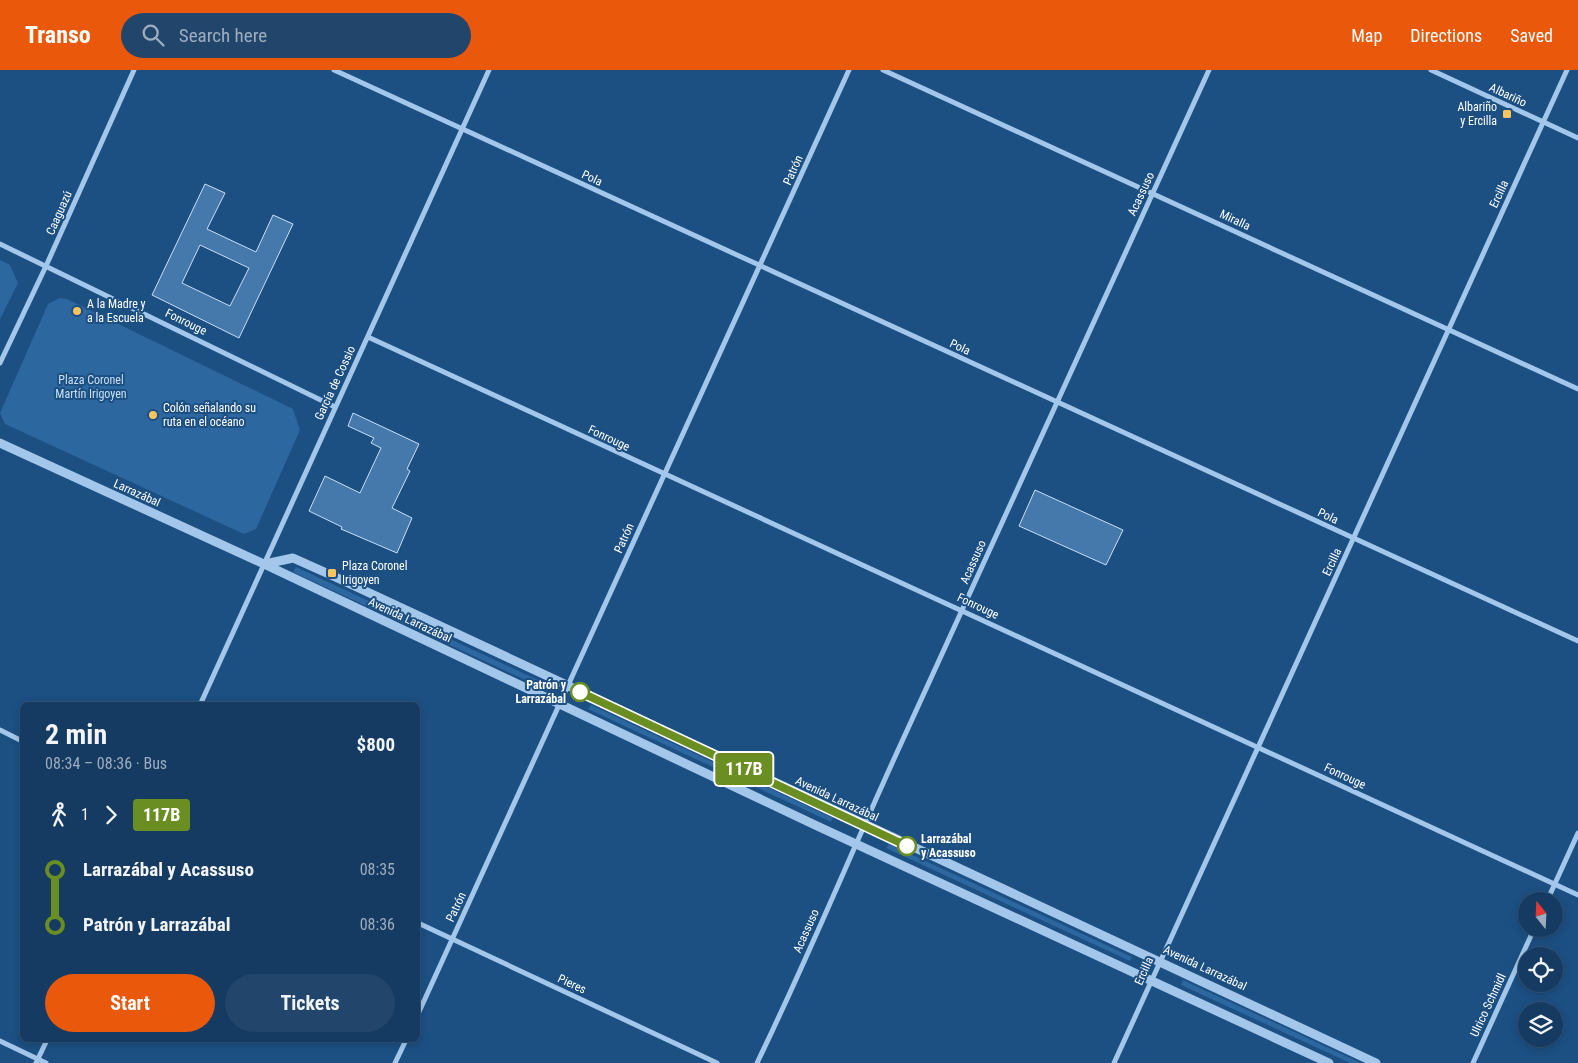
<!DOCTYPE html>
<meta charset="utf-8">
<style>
:root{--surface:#153b62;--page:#22466b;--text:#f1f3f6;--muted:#9dadbe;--line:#345577;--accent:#ea580c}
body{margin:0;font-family:"Roboto Condensed",sans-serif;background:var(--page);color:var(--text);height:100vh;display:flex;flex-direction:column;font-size:19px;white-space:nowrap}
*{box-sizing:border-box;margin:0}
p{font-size:16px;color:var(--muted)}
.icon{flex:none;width:28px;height:28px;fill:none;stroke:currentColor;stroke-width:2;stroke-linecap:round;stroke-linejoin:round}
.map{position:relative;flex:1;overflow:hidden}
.panel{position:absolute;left:20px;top:632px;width:400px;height:340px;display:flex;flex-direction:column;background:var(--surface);border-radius:8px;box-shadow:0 2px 8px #0003,0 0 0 1px var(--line)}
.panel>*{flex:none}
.badge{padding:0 10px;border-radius:4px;font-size:18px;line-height:32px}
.needle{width:32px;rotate:342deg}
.tools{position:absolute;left:1518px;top:822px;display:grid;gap:10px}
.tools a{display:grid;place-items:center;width:45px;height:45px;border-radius:50%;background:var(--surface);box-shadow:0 2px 8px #0003,0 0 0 1px var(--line);font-size:25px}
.map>.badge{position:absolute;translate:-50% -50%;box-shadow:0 0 0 2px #fff}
.legs{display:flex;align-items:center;gap:8px;height:55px;padding:0 25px;font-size:16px}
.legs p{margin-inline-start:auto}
.head{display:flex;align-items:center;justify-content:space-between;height:85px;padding:0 25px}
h1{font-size:28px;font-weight:700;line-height:38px}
.action{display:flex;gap:10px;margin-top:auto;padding:10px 25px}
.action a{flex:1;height:58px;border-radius:30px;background:var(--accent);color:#fff;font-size:20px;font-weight:700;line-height:58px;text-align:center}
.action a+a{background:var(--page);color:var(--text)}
ul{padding:0 25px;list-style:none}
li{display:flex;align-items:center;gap:18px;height:55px;font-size:19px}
li i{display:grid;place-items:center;width:8px;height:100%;margin:0 6px;background:currentColor}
li i::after{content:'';width:12px;height:12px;margin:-6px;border:4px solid;border-radius:50%;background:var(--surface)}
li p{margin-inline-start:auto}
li:first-child i{background:linear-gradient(#0000 50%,currentColor 0)}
li:last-child i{background:linear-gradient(currentColor 50%,#0000 0)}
header{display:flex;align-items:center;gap:30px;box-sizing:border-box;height:70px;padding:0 25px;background:var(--accent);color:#fff}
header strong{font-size:24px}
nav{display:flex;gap:28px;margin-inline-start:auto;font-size:18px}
.search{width:350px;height:45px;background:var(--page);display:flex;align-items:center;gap:12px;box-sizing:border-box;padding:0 18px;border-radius:28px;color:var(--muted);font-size:19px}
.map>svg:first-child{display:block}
.green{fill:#2c679f}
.building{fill:#4579ab;stroke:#c6e0f7;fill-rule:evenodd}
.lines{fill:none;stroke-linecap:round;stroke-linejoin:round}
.minor{stroke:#a2c7ea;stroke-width:5}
.tertiary{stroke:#a2c7ea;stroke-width:9}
.line-1-casing{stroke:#fff;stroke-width:11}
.line-1{stroke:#6b8e23;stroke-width:8}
.poi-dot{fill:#fac460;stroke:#1c4f82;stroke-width:2}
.stop-1-dot{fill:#fff;stroke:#6b8e23;stroke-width:2.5}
.labels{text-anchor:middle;stroke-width:4;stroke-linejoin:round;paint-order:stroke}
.street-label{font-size:12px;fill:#fff;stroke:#1c4f82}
.poi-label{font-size:12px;fill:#fff;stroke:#1c4f82;text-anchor:start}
.park-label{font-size:12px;fill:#c6e0f7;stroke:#1c4f82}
.stop-label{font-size:12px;font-weight:bold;fill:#fff;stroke:#1c4f82;text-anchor:end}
</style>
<header>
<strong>Transo</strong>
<div class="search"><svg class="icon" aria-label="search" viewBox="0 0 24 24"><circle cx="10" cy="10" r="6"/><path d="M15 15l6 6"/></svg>Search here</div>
<nav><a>Map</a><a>Directions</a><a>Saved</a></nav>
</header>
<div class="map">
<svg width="1578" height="993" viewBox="0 0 1578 993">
<rect width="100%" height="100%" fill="#1c4f82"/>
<g class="green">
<polygon points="0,190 10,195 18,213 0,249"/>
<polygon points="60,228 67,229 293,339 300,360 256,459 244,464 5,354 0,343 48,234"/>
<polygon points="296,497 538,610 536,615 293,502"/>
<polygon points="591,635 833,748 831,752 588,639"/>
<polygon points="889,774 1132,887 1130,891 886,778"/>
<polygon points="1183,910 1361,993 1350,993 1181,915"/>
</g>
<g class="building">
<path d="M205,114L225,123L207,159L256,182L273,145L293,154L239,268L152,225ZM200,175L249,198L230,236L182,213Z"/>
<polygon points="353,343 419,374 407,399 410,401 392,438 412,448 397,483 341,459 342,457 309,441 325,406 360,423 381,378 371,373 374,368 348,356"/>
<polygon points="1035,420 1123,460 1106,495 1019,456"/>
</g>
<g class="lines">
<g class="minor">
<polyline points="334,0 1578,571"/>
<polyline points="883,0 1578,319"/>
<polyline points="1431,0 1578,68"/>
<polyline points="0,174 335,337"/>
<polyline points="368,267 1578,825"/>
<polyline points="0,293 46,196 134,0"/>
<polyline points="200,635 489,0"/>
<polyline points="0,660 22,671"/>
<polyline points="1547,831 1578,763"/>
<polyline points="418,853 717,993"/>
<polyline points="418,944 849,0"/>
<polyline points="0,971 46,993"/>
<polyline points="36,993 47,970"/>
<polyline points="395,993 406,970"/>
<path d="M757,993C807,890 851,783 899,678C1002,452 1106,226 1209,0"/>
<polyline points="1114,993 1567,0"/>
<polyline points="1473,993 1534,859"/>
</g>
<g class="tertiary">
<polyline points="0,373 264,494 815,755 1329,993"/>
<polyline points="265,494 293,488 331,505 1376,993"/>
</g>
</g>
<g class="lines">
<defs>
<polyline id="line-1" points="580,622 907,776"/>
</defs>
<use href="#line-1" class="line-1-casing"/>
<use href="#line-1" class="line-1"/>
</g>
<g class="poi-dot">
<rect x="1502" y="39" width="10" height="10" rx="2.5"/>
<circle cx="77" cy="241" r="5"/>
<circle cx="153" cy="345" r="5"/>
<rect x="327" y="498" width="10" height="10" rx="2.5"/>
</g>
<g class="stop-1-dot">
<circle cx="580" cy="622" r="9"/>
<circle cx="907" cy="776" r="9"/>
</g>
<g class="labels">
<g class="street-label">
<text transform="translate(1508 25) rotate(25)" y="4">Albariño</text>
<text transform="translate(793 100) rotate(-66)" y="4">Patrón</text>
<text transform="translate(592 108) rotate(25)" y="4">Pola</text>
<text transform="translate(1141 124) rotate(-65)" y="4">Acassuso</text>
<text transform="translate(1499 124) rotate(-65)" y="4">Ercilla</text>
<text transform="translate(59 143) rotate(-66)" y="4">Caaguazú</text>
<text transform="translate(1235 150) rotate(25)" y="4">Miralla</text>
<text transform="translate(186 252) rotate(26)" y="4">Fonrouge</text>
<text transform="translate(960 277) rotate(25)" y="4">Pola</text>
<text transform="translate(335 313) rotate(-65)" y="4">García de Cossio</text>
<text transform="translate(609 368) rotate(25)" y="4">Fonrouge</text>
<text transform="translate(137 423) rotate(24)" y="4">Larrazábal</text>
<text transform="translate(1328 446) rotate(25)" y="4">Pola</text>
<text transform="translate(624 468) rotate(-66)" y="4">Patrón</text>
<text transform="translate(973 492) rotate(-66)" y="4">Acassuso</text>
<text transform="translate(1332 492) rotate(-65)" y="4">Ercilla</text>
<text transform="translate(978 536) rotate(25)" y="4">Fonrouge</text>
<text transform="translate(410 550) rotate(25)" y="4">Avenida Larrazábal</text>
<text transform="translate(1345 706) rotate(25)" y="4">Fonrouge</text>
<text transform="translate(837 729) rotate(25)" y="4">Avenida Larrazábal</text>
<text transform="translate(456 837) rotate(-65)" y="4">Patrón</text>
<text transform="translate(806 861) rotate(-66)" y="4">Acassuso</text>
<text transform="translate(1205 898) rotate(25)" y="4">Avenida Larrazábal</text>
<text transform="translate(1144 901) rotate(-66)" y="4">Ercilla</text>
<text transform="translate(572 914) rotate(25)" y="4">Pieres</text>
<text transform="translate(1488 935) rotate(-65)" y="4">Ulrico Schmidl</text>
</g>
<g class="poi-label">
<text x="1497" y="41" text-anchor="end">Albariño<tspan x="1497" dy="14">y Ercilla</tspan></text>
<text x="87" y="238">A la Madre y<tspan x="87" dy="14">a la Escuela</tspan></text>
<text x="163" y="342">Colón señalando su<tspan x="163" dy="14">ruta en el océano</tspan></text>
<text x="342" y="500">Plaza Coronel<tspan x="342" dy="14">Irigoyen</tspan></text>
</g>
<g class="park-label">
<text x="91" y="314">Plaza Coronel<tspan x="91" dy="14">Martín Irigoyen</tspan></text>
</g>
<g class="stop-label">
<text x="566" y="619">Patrón y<tspan x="566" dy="14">Larrazábal</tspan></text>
<text x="921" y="773" text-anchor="start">Larrazábal<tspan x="921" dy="14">y Acassuso</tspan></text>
</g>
</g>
</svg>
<div class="tools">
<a><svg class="needle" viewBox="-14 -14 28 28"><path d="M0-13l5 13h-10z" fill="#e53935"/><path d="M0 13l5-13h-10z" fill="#9dadbe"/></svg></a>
<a><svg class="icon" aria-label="locate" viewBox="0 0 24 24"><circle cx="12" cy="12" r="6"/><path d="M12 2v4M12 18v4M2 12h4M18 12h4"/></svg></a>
<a><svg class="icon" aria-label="layers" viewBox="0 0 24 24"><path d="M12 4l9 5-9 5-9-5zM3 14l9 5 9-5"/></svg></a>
</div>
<b class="badge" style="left:744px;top:699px;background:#6b8e23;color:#fff">117B</b>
<section class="panel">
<div class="head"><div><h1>2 min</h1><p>08:34 – 08:36 · Bus</p></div><b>$800</b></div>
<div class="legs"><svg class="icon" aria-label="walk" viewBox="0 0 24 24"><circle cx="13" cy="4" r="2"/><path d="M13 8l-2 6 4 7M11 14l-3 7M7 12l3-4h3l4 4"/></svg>1<svg class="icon" aria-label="forward" viewBox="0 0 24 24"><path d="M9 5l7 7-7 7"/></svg><b class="badge" style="background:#6b8e23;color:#fff">117B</b></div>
<ul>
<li><i style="color:#6b8e23"></i><b>Larrazábal y Acassuso</b><p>08:35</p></li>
<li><i style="color:#6b8e23"></i><b>Patrón y Larrazábal</b><p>08:36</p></li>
</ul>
<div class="action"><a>Start</a><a>Tickets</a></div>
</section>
</div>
